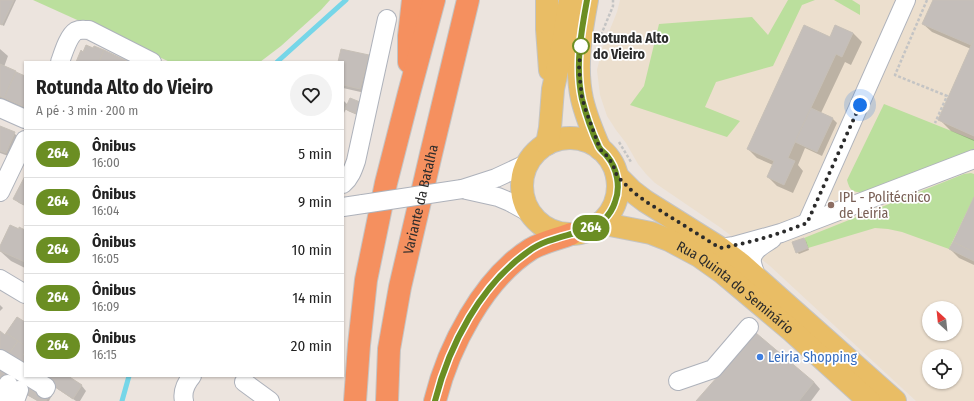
<!DOCTYPE html>
<html lang="pt">
<meta charset="utf-8">
<style>
:root{--surface:#fff;--page:#f2f2f2;--text:#222;--muted:#767676;--line:#e0e0e0}
body{margin:0;font-family:"Fira Sans Condensed",sans-serif;background:var(--page);color:var(--text);height:100vh;display:flex;flex-direction:column;font-size:15px;white-space:nowrap}
*{box-sizing:border-box;margin:0}
p{font-size:13px;color:var(--muted)}
.icon{flex:none;width:22px;height:22px;fill:none;stroke:currentColor;stroke-width:2;stroke-linecap:round;stroke-linejoin:round}
.map{position:relative;flex:1;overflow:hidden}
.sheet{position:absolute;left:24px;top:61px;width:320px;height:316px;display:flex;flex-direction:column;background:var(--surface);border-radius:0px;box-shadow:0 1px 3px #0004}
.sheet>*{flex:none}
.badge{padding:0 8px;border-radius:13px;font-size:14px;line-height:26px}
.needle{width:26px;rotate:333deg}
.buttons{position:absolute;left:922px;top:301px;display:grid;gap:8px}
.buttons a{display:grid;place-items:center;width:40px;height:40px;border-radius:50%;background:var(--surface);box-shadow:0 1px 3px #0004;font-size:20px}
.you{position:absolute;width:20px;height:20px;margin:-10px;border:3px solid #fff;border-radius:50%;background:#1a73e8;box-shadow:0 0 0 6px #1a73e833}
.map>.badge{position:absolute;translate:-50% -50%;box-shadow:0 0 0 2px #fff}
.round{display:grid;place-items:center;flex:none;width:42px;height:42px;border-radius:21px;background:var(--page)}
.overview{display:flex;align-items:center;justify-content:space-between;height:68px;padding:0 12px}
h1{font-size:19px;font-weight:700;line-height:30px}
ul{padding:0;list-style:none}
li{display:flex;align-items:center;gap:12px;height:48px;padding:0 12px;border-top:1px solid var(--line)}
li div{flex:1}
li b{display:block;font-size:15px}
li em{font-style:normal}
li .badge{min-width:44px;font-weight:700;text-align:center}
.map>svg:first-child{display:block}
.education{fill:#ecdfce;fill-rule:evenodd}
.green{fill:#bbdf9d}
.shadow{fill:#0003}
.lines{fill:none;stroke-linecap:round;stroke-linejoin:round}
.stream{stroke:#76d6e8;stroke-width:5}
.building{fill:#c4beba;stroke:#c7c0b7}
.minor-tunnel{stroke:#c5bfba;stroke-width:18;stroke-dasharray:18 9;stroke-linecap:butt}
.minor-casing{stroke:#aeb2bb;stroke-width:20}
.major-casing{stroke:#c4c4c4;stroke-width:24}
.highway-casing{stroke:#c4c4c4;stroke-width:24}
.path{stroke:#c4c4c4;stroke-width:2.5;stroke-dasharray:3 2;stroke-linecap:butt}
.minor{stroke:#fff;stroke-width:18}
.major{stroke:#e9bd65;stroke-width:22}
.highway{stroke:#f5905f;stroke-width:22}
.minor-bridge-casing{stroke:#aeb2bb;stroke-width:20;stroke-linecap:butt}
.minor-bridge{stroke:#fff;stroke-width:18}
.line-casing{stroke:#fff;stroke-width:9}
.line{stroke:#6b8e23;stroke-width:6}
.walk{stroke:#2b2b2b;stroke-width:4;stroke-dasharray:0 7.2}
.stop-dot{fill:#fff;stroke:#6b8e23;stroke-width:2}
.education-dot{fill:#8d6e63;stroke:#fff;stroke-width:1.5}
.shop-dot{fill:#3f7fe0;stroke:#fff;stroke-width:1.5}
.labels{text-anchor:middle;stroke-width:3.5;stroke-linejoin:round;paint-order:stroke}
.stop-label{font-size:14px;font-weight:bold;fill:#2b2b2b;stroke:#fff;text-anchor:start}
.education-label{font-size:14px;fill:#785e54;stroke:#fff;text-anchor:start}
.street-label{font-size:14px;fill:#2b2b2b;stroke:#fff}
.shop-label{font-size:14px;fill:#366cbe;stroke:#fff;text-anchor:start}
</style>
<div class="map">
<svg width="974" height="401" viewBox="0 0 974 401">
<rect width="100%" height="100%" fill="#ece4de"/>
<path class="education" d="M620,0H974V401H916L770,266L721,228L655,183L646,174L638,164L626,143L616,130L607,116L600,95L597,70L602,49L617,12ZM929,308H955V334H929ZM929,356H955V382H929Z"/>
<g class="green">
<polygon points="33,0 330,0 321,10 281,46 260,62 170,62"/>
<polygon points="788,0 815,0 802,5 773,66 716,82 705,107 740,121 727,137 630,105 644,86 659,24 752,17 768,35"/>
<polygon points="834,0 852,0 860,5 860,15"/>
<path d="M884,104L974,140V150L862,193C852,191 850,191 847,180Z"/>
<polygon points="971,173 974,174 974,197 949,249 902,232 888,229 875,228 808,248 804,238 964,174"/>
</g>
<g class="shadow">
<polygon points="0,0 16,0 4,26 0,24"/>
<polygon points="934,0 974,0 974,141 951,131 940,120 971,49 932,32 923,24"/>
<polygon points="836,26 853,33 862,42 851,65 845,62 821,113 833,119 837,123 822,156 805,148 798,165 803,171 793,193 777,186 768,177 773,165 757,158 748,149 831,38"/>
<polygon points="0,49 8,56 4,67 25,77 25,109 0,98"/>
<polygon points="368,56 373,61 365,93 343,88 343,62 339,62"/>
<polygon points="343,100 348,105 362,117 348,111 346,109 343,115"/>
<polygon points="0,127 14,133 19,138 11,157 0,153"/>
<polygon points="25,178 25,206 19,203 14,199"/>
<polygon points="974,198 974,265 959,258 950,249"/>
<polygon points="19,230 25,231 25,268 11,261 0,251 0,249"/>
<polygon points="803,239 806,241 809,250 799,254 797,252"/>
<polygon points="0,305 3,308 0,311"/>
<polygon points="0,365 49,393 52,395 49,401 38,401 0,379"/>
<polygon points="38,376 66,376 82,386 86,391 80,401 76,401"/>
<polygon points="814,382 820,389 811,401 697,401"/>
</g>
<g class="lines">
<g class="stream">
<polyline points="277,62 346,0"/>
<polyline points="122,401 129,376"/>
</g>
</g>
<g class="building">
<polygon points="0,0 14,0 2,25 0,24"/>
<polygon points="933,0 974,0 974,39 971,45 922,24"/>
<polygon points="804,25 830,37 835,25 853,33 842,57 836,54 795,142 788,158 795,161 784,185 767,177 774,161 747,149"/>
<polygon points="974,39 974,136 938,120"/>
<polygon points="86,45 93,48 94,46 104,50 99,62 76,62 81,50 83,52"/>
<polygon points="341,49 369,55 360,89 343,85 343,62 338,62"/>
<polygon points="104,50 129,62 99,62"/>
<polygon points="0,64 16,71 4,98 0,96"/>
<polygon points="16,72 25,76 25,107 4,98"/>
<polygon points="350,98 365,104 360,115 345,109"/>
<polygon points="811,108 833,118 817,152 795,142"/>
<polygon points="0,126 15,132 6,153 0,151"/>
<polygon points="25,176 25,205 13,199"/>
<polygon points="974,197 974,252 953,242"/>
<polygon points="10,225 19,229 19,227 25,230 25,262 0,251 0,246"/>
<polygon points="804,238 808,248 796,253 792,242"/>
<polygon points="953,242 974,252 974,261 949,249"/>
<polygon points="17,317 25,322 25,346 6,333"/>
<polygon points="0,331 5,335 6,333 18,341 8,355 0,349"/>
<polygon points="756,333 814,382 799,401 696,401"/>
<polygon points="18,341 25,346 25,352 23,355 25,357 25,366 8,355"/>
<polygon points="0,364 50,392 46,401 38,401 0,379"/>
<polygon points="39,376 68,376 82,385 73,399"/>
</g>
<g class="lines">
<polyline class="minor-tunnel" points="29,396 35,383"/>
<defs>
<g id="minor">
<path d="M60,62C63,54 68,36 76,31C80,29 84,30 89,30L152,62"/>
<polyline points="0,108 25,119"/>
<path d="M343,184C350,178 353,170 356,161L387,19"/>
<polyline points="462,189 498,197 510,202 530,213"/>
<polyline points="462,189 496,178 528,163"/>
<polyline points="0,192 25,140"/>
<polyline points="343,207 363,204"/>
<polyline points="807,223 906,0"/>
<polyline points="720,248 734,246 781,233 974,159"/>
<path d="M756,276C755,272 753,268 752,263C750,251 763,245 772,239"/>
<polyline points="0,279 25,294"/>
<polyline points="0,359 25,374"/>
<polyline points="28,376 46,387 45,389"/>
<polyline points="678,381 713,369 749,327"/>
<polyline points="244,382 270,401"/>
<polyline points="3,398 8,384"/>
<polyline points="15,401 19,390"/>
<path d="M184,401C182,392 186,383 192,376"/>
</g>
<g id="major">
<polyline points="547,0 547,29 550,70"/>
<path d="M587,0C581,32 575,67 582,99C586,116 593,133 600,149"/>
<circle cx="570" cy="186" r="48"/>
<polyline points="547,144 550,128 553,89 562,48 570,0"/>
<polyline points="617,176 632,191 645,201 720,248 741,264 895,401"/>
<path id="s1" d="M600,223L651,233L669,240L699,256L723,273L792,331L869,401"/>
</g>
<g id="highway">
<polyline points="409,62 409,36 413,0"/>
<polyline points="355,401 359,345 366,280 386,183 409,93 434,0"/>
<path id="s2" d="M387,401L389,349L400,287L431,154L468,0"/>
<path d="M435,401C448,348 483,279 531,249C543,242 558,239 571,234"/>
</g>
</defs>
<use href="#minor" class="minor-casing"/>
<use href="#major" class="major-casing"/>
<use href="#highway" class="highway-casing"/>
<g class="path">
<polyline points="927,0 895,75 947,96 935,123"/>
<polyline points="601,35 613,6 613,0"/>
<polyline points="619,142 631,162"/>
</g>
<use href="#minor" class="minor"/>
<use href="#major" class="major"/>
<use href="#highway" class="highway"/>
<defs>
<polyline id="minor-bridge" points="363,204 462,189"/>
</defs>
<use href="#minor-bridge" class="minor-bridge-casing"/>
<use href="#minor-bridge" class="minor-bridge"/>
</g>
<g class="lines">
<defs>
<path id="line" d="M435,401C449,345 481,284 529,251C541,242 557,238 571,234C576,233 582,233 586,231C599,227 611,215 615,202C621,187 617,168 607,156C605,153 601,151 599,147C592,132 586,115 582,99C575,67 581,32 587,0"/>
</defs>
<use href="#line" class="line-casing"/>
<use href="#line" class="line"/>
<path class="walk" d="M581,46L579,66L580,80L582,98L586,111L600,149L608,157L613,165L617,176L632,191L645,201L720,248C750,243 779,234 807,223L860,105"/>
</g>
<circle class="stop-dot" cx="581" cy="46" r="8"/>
<circle class="education-dot" cx="831" cy="205" r="4"/>
<circle class="shop-dot" cx="760" cy="357" r="4"/>
<g class="labels">
<g class="stop-label">
<text x="593" y="43">Rotunda Alto<tspan x="593" dy="16">do Vieiro</tspan></text>
</g>
<g class="education-label">
<text x="839" y="202">IPL - Politécnico<tspan x="839" dy="16">de Leiria</tspan></text>
</g>
<g class="street-label">
<text dy="5" stroke="none"><textPath href="#s2" startOffset="205">Variante da Batalha</textPath></text>
<text dy="5" stroke="none"><textPath href="#s1" startOffset="153">Rua Quinta do Seminário</textPath></text>
</g>
<g class="shop-label">
<text x="768" y="362">Leiria Shopping</text>
</g>
</g>
</svg>
<div class="buttons">
<a><svg class="needle" viewBox="-14 -14 28 28"><path d="M0-13l5 13h-10z" fill="#e53935"/><path d="M0 13l5-13h-10z" fill="#767676"/></svg></a>
<a><svg class="icon" aria-label="locate" viewBox="0 0 24 24"><circle cx="12" cy="12" r="6"/><path d="M12 2v4M12 18v4M2 12h4M18 12h4"/></svg></a>
</div>
<div class="you" style="left:860px;top:105px"></div>
<b class="badge" style="left:591px;top:228px;background:#6b8e23;color:#fff">264</b>
<section class="sheet">
<div class="overview"><div><h1>Rotunda Alto do Vieiro</h1><p>A pé · 3 min · 200 m</p></div><a class="round"><svg class="icon" aria-label="heart" viewBox="0 0 24 24"><path d="M12 20l-8-8c-3-5 5-10 8-4 3-6 11-1 8 4z"/></svg></a></div>
<ul>
<li><span class="badge" style="background:#6b8e23;color:#fff">264</span><div><b>Ônibus</b><p>16:00</p></div><em>5 min</em></li>
<li><span class="badge" style="background:#6b8e23;color:#fff">264</span><div><b>Ônibus</b><p>16:04</p></div><em>9 min</em></li>
<li><span class="badge" style="background:#6b8e23;color:#fff">264</span><div><b>Ônibus</b><p>16:05</p></div><em>10 min</em></li>
<li><span class="badge" style="background:#6b8e23;color:#fff">264</span><div><b>Ônibus</b><p>16:09</p></div><em>14 min</em></li>
<li><span class="badge" style="background:#6b8e23;color:#fff">264</span><div><b>Ônibus</b><p>16:15</p></div><em>20 min</em></li>
</ul>
</section>
</div>
